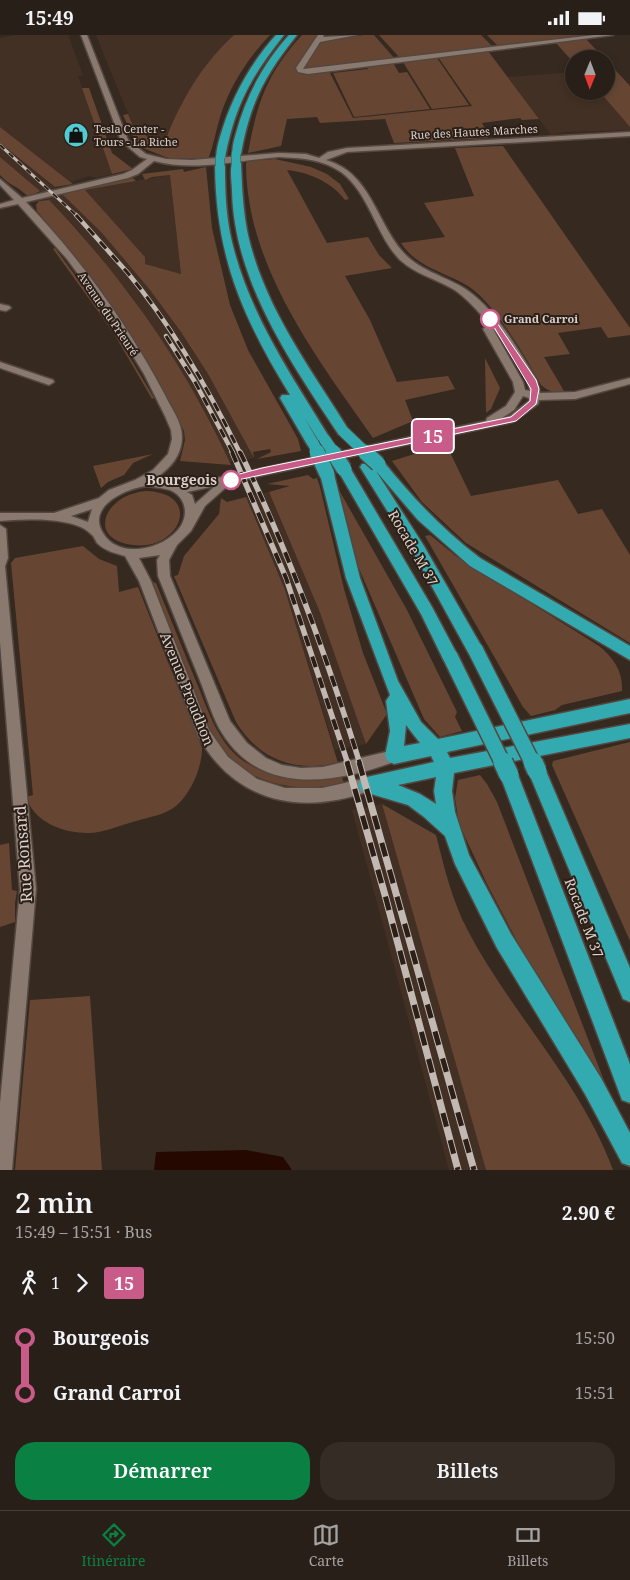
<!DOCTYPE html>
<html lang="fr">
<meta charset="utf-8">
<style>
:root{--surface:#281f18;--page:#342c25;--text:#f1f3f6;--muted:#a5a2a2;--line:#443d37;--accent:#0b8043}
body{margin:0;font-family:"Noto Serif",serif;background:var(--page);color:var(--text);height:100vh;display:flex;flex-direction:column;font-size:19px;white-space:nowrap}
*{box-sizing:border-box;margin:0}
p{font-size:16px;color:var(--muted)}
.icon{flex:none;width:28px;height:28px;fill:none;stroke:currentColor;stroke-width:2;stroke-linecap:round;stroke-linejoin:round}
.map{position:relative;height:1135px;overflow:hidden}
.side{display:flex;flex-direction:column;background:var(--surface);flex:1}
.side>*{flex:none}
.badge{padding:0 10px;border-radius:4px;font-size:18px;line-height:32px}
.needle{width:32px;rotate:181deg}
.tools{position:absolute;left:565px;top:15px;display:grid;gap:10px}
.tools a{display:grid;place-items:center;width:50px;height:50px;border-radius:50%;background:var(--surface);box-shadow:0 2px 8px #0003,0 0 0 1px var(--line);font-size:25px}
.map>.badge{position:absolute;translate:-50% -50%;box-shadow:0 0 0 2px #fff}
.legs{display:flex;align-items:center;gap:8px;height:55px;padding:0 15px;font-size:16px}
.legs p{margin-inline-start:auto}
.head{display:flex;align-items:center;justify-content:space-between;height:85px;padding:0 15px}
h1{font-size:28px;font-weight:600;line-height:38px}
.action{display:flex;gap:10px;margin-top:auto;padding:10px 15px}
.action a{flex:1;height:58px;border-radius:20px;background:var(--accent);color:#fff;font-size:20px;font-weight:600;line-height:58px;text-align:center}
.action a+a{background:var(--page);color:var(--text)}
ul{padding:0 15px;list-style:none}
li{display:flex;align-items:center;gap:18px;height:55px;font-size:19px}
li i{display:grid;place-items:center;width:8px;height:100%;margin:0 6px;background:currentColor}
li i::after{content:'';width:12px;height:12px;margin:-6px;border:4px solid;border-radius:50%;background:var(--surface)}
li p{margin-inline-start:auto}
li:first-child i{background:linear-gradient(#0000 50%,currentColor 0)}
li:last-child i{background:linear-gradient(currentColor 50%,#0000 0)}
.status{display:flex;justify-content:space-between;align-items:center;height:35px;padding:0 25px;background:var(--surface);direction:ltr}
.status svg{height:14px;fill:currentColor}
.tabs{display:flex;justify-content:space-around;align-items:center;height:70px;border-top:1px solid var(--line);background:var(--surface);font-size:14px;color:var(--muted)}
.tabs a{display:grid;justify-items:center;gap:2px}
.tabs .on{color:var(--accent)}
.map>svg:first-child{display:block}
.built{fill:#433024}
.green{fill:#664633}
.water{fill:#250800}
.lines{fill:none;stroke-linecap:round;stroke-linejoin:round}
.minor-casing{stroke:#534740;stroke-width:3}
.highway-casing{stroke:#534740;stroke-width:3}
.minor{fill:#89796f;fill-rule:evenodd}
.highway{fill:#32aaaf;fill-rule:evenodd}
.rail-far3-casing{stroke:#c2b9b3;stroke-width:3}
.rail-far2-casing{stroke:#c2b9b3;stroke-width:4.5}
.rail-far1-casing{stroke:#c2b9b3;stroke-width:5.5}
.rail-casing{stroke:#c2b9b3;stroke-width:7}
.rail-far3{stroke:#2c1f17;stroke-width:2;stroke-dasharray:6;stroke-linecap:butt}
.rail-far2{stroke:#2c1f17;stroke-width:3;stroke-dasharray:9;stroke-linecap:butt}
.rail-far1{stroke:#2c1f17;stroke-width:4;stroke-dasharray:11;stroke-linecap:butt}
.rail{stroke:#2c1f17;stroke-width:5;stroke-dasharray:14;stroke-linecap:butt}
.highway-bridge-far3-casing{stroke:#534740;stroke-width:10;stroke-linecap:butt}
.highway-bridge-far2-casing{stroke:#534740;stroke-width:13;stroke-linecap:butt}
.highway-bridge-far1-casing{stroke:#534740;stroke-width:18;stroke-linecap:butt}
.highway-bridge-casing{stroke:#534740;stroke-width:22;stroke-linecap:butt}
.highway-bridge-far3{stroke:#32aaaf;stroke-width:9}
.highway-bridge-far2{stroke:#32aaaf;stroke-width:11}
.highway-bridge-far1{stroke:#32aaaf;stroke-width:15}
.highway-bridge{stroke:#32aaaf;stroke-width:19}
.line-1{fill:#c95b89;stroke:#fff}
.stop-1-dot{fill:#fff;stroke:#c95b89;stroke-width:2.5}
.labels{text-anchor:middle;stroke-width:4;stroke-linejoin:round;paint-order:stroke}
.far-poi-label{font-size:11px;fill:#dad1cc;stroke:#2c1f17;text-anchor:start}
.far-street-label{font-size:11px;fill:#dad1cc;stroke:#2c1f17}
.far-stop-label{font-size:11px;font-weight:bold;fill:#dad1cc;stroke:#2c1f17;text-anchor:start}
.stop-label{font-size:14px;font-weight:bold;fill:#dad1cc;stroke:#2c1f17;text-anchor:end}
.street-label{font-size:14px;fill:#dad1cc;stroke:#2c1f17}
.near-street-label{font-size:16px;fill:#dad1cc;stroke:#2c1f17}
</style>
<div class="status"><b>15:49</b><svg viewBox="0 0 49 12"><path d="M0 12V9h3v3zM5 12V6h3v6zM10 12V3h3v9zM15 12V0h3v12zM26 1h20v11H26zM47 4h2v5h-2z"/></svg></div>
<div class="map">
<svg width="630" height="1135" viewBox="0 0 630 1135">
<rect width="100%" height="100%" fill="#362920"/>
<g class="built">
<polygon points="14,0 68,0 83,40 78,41 112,139 97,143 89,141 71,147 0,92 0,3"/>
<polygon points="96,0 234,0 201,38 191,53 181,69 163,113 133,91"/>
<polygon points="574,37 574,56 599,56 630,92 630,95 564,97 551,100 507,42"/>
<polygon points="0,108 61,158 102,198 150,255 181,297 208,339 254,423 229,427 202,372 133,263 77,194 28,146 0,122"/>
<polygon points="170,140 170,142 181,239 145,229 145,222 84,155"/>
<polygon points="269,457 319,575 366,709 335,715 285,555 246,462"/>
<polygon points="382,769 486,1135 449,1135 352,775"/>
</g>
<g class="green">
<path d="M234,0H270C249,22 231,49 221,79C216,94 214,110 208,124L168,123L138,111L123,80L128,79L133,91L163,113C177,71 201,30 234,0Z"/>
<path d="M302,0H319L295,34L302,39L329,36L353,83L472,71L438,22L488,16L539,84L522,85L520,83L482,88L489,102L487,103L394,108L385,84L320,88L317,82L287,84L281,111L248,118C257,68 267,38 302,0Z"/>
<polygon points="364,0 374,0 395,24 302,34 321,5"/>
<polygon points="379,0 481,0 493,12 400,23"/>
<polygon points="487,0 603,0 498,11"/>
<polygon points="586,4 605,24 574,24 574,28 555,7"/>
<polygon points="437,23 469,70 432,74 403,27"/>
<polygon points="606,25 630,51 630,92 599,56 606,56"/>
<polygon points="393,28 399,38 407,37 430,74 354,82 333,38 368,34 367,31"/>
<polygon points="82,53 89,53 112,118 133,134 112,139"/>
<polygon points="0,92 73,149 55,152 0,108"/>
<path d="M503,111L630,293V300L608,303L601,292L558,298L570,319L544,322L564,356C555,359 548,356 541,350C527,324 495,270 471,253C447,237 418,234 401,208L445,202L424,168L474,161L455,113Z"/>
<path d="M0,122L40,156C24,164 29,160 16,152C10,149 6,146 0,140Z"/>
<path d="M275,124L311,132L327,139L340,149L349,164L345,165C332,147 308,137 287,135L327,208L368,202L379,220L392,233L345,241L370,285L397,347L448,341L455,354L405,365L413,386L373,403C317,323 246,231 246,128L249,126Z"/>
<polygon points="206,132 212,193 230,270 248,315 298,404 301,416 257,424 271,417 270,414 253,417 254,423 208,339 181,297 150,255 102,198 61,158 133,143 136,146 85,155 145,222 145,229 181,239 170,140 152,142 145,145 142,139 183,134 184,137"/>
<path d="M49,165C124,243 186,331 231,430L180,426L185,405L184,396L156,341L101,255L37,176L36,170L39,166Z"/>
<polygon points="55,213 107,284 154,363 152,364 113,297 53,214"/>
<polygon points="485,323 500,353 491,374 486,378"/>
<polygon points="446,409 471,461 558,445 578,479 602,474 630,520 630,608 466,508 422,467 392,426"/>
<polygon points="153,419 133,428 124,440 108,447 101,453 93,431"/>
<polygon points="308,440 313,444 317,443 320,452 344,554 363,618 387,679 366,709 319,575 269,457 290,451 267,449"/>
<polygon points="339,455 407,575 457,677 455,682 462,696 440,702 424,684 357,529 347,500 337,456"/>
<path d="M146,456C204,458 180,516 133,510C85,504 105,459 146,456Z"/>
<path d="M246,462L285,555L338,728C295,737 260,726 236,687L174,541L178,540L184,521L219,479L221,463L227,467Z"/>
<path d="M430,500L456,521L599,611C614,623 623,637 622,656L562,670L555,675L531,681L523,672L425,501Z"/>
<path d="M83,511L99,524L117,531L119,557L138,552L202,713C202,733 191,758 176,771C165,780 149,782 136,786C121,790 103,798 88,798C63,798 34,787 26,762L33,760L11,528L15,523Z"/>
<path d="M152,547L156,548C169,580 182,612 195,644C203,662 209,682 220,700C245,743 296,749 341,740L344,748C295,760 241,748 213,703C197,675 188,641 176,611C171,599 151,557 152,547Z"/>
<polygon points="630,707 630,906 552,730 553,726"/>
<polygon points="480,740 487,749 497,767 608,1056 530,931 487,849 459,789 455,763 458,745"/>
<path d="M382,769L436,800C444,832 452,865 467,894C510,977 581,1047 613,1135H486Z"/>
<polygon points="9,808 12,855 17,856 15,868 15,887 0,892 0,810"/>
<polygon points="90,961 102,1135 15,1135 30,965"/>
</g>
<polygon class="water" points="246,1115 283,1122 292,1135 154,1135 156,1117"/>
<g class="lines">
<defs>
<g id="minor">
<path d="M81,0H87L128,105L146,119L166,124L192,125L279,118L306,119L319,123L328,117L347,113L630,97V101L347,117L326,125C370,137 376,186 402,216C419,236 446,241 467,255C498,277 517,314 537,345L540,358L575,357L630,343V349L575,364L539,365L538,369L513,387L232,447L205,471L191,496L177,510L169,525L170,541L230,686L247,708L266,723L282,730L301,733L323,732L394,715L399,717L401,721L399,725C336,749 258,763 219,693C211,678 206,660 199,643C185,609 172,575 158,541L157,525L160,520L139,523L151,546L209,695L228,722L257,744L285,753H322L367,743L372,745L374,750L372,755C303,781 236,769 198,701L139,546L125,521C115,518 105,516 97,508C95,505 94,501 91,499C74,481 22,484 0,486V478H54L99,463L109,455L135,445L153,435L168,419L172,404L171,395L165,381L144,339L108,280L67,224L18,169L0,173V169L14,165L0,150V144L22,163L123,139L132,135L147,124L140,122L121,106ZM279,122C300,123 322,124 341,137C370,159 375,199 400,225C415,239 436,244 453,254C475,267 527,332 530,356L525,355L523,347L493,294L488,291L483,294L513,347L515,357L506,371L487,383L486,386L179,451L154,444C169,435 182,421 182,402C182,387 171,373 165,360C128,290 81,224 26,167L128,143L138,139L154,126C193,137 239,125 279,122ZM523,361L529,363V366L510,381L502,383L514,375ZM147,451C154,452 163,453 170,455C188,463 189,483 177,496C160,515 118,524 103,498C86,471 127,453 147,451ZM215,451L195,469L192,460L187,457ZM92,474L88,487L71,481Z"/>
<polygon points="318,0 324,0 323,2 357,0 320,7 303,34 594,0 613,0 308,39 298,37 296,33"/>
<polygon points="0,269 9,271 11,273 6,276 0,275"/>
<polygon points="0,327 53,345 54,347 49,350 0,333"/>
<polygon points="0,490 6,494 8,523 5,531 36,854 12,1135 0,1135 0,1068 20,854 0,607"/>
</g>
<g id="highway">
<path d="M276,0H284C251,42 235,70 225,123L217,125C215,119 218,109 220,102C231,64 249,30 276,0Z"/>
<path d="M289,0H297C265,40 250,68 241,119L233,121C231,115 234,105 236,98C246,61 263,29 289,0Z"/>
<path d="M233,126L241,128C242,153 243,176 248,200C265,274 311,334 350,397L349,400H339C291,328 234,246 232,156C232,147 229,134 233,126Z"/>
<path d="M220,128L225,131C225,157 226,182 232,207C250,281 292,341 331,405L330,408H320L304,382L319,408L313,412L308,411L280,363L282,360H290C243,283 216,223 215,131Z"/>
<path d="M378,424L383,426C412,462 443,495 480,523L630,611V625L470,531L418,485L376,436L424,511L483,614L481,619L475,620L469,619L414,519L360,432L362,429H372Z"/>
<polygon points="344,429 349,431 432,572 458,621 456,626 450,627 444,626 421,579 337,434"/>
<path d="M327,434L334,439L360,543L398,646L421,687L438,704L630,664V678L447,717L450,723L630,689V703L454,738L452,756L455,777L469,820L511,899L601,1043L630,1098V1131L622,1128L585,1059L497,913L455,829L445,801L424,782L408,770L361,756L358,750L361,744L367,742L434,727L431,721L394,729L388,726L385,721L390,696L386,666L390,660L346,543L320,439ZM406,690L420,708L404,711ZM436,742L434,756L436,769L420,759L398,750Z"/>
<polygon points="537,728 543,731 546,736 630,933 630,967 623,964 528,736 531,731"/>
<polygon points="509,732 515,734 518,740 630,1029 630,1068 622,1065 619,1057 500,740 503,734"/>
</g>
</defs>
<use href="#minor" class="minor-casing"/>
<use href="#highway" class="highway-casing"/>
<use href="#minor" class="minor"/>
<use href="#highway" class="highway"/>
<defs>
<polyline id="rail-far3" points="0,110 77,181"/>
<g id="rail-far2">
<path d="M76,180C93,199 110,218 127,237C172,291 209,355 240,418"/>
<polyline points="166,301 195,347 233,418"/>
</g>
<g id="rail-far1">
<polyline points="232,417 286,543 348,729"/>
<path d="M240,417C289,517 327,622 360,729"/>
</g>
<g id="rail">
<polyline points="347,727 385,860 458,1135"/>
<polyline points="359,727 474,1135"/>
</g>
</defs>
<use href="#rail-far3" class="rail-far3-casing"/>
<use href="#rail-far2" class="rail-far2-casing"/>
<use href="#rail-far1" class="rail-far1-casing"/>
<use href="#rail" class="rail-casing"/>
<use href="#rail-far3" class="rail-far3"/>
<use href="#rail-far2" class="rail-far2"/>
<use href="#rail-far1" class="rail-far1"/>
<use href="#rail" class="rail"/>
<defs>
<g id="highway-bridge-far3">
<polyline points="236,119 236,128"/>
<polyline points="220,123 220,131"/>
</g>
<g id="highway-bridge-far2">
<polyline points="344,397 366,418"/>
<polyline points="325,405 334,418"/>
<polyline points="313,408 318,418"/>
</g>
<g id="highway-bridge-far1">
<polyline points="317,417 327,439"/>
<polyline points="333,417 344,434"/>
<polyline points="365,417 378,429"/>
<polyline points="475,614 533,729"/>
<polyline points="450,621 503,729"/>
</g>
<g id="highway-bridge">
<polyline points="503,727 509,740"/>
<polyline points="533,727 537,736"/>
</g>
</defs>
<use href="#highway-bridge-far3" class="highway-bridge-far3-casing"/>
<use href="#highway-bridge-far2" class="highway-bridge-far2-casing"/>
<use href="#highway-bridge-far1" class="highway-bridge-far1-casing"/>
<use href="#highway-bridge" class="highway-bridge-casing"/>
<use href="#highway-bridge-far3" class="highway-bridge-far3"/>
<use href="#highway-bridge-far2" class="highway-bridge-far2"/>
<use href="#highway-bridge-far1" class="highway-bridge-far1"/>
<use href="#highway-bridge" class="highway-bridge"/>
</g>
<polygon class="line-1" points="488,282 493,282 536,345 539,354 536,369 516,386 228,447 228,442 262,433 511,382 530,366 531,354"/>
<defs>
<symbol id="shop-disc" viewBox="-11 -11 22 22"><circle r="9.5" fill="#51ccd2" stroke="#2c1f17"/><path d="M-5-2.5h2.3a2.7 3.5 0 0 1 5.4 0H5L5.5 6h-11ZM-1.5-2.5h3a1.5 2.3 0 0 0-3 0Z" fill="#111"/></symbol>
</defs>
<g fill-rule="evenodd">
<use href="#shop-disc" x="62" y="86" width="28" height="28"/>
</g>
<g class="stop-1-dot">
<circle cx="490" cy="284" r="9"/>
<circle cx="231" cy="445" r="9"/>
</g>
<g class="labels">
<g class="far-poi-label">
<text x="94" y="98">Tesla Center -<tspan x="94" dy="13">Tours - La Riche</tspan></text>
</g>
<g class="far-street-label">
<text transform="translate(474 97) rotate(-3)" y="4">Rue des Hautes Marches</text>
<text transform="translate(108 279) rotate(56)" y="4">Avenue du Prieuré</text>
</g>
<g class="far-stop-label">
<text x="504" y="288">Grand Carroi</text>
</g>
<g class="stop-label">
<text x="217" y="450">Bourgeois</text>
</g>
<g class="street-label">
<text transform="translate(413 513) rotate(60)" y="5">Rocade M 37</text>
<text transform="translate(187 654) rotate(68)" y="5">Avenue Proudhon</text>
<text transform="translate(584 883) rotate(69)" y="5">Rocade M 37</text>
</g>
<g class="near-street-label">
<text transform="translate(23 819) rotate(-94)" y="6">Rue Ronsard</text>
</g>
</g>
</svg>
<div class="tools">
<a><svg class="needle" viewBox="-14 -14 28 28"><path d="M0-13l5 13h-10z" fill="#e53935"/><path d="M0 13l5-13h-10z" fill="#a5a2a2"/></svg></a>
</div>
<b class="badge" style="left:433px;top:401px;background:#c95b89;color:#fff">15</b>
</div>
<section class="side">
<div class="head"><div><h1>2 min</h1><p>15:49 – 15:51 · Bus</p></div><b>2.90 €</b></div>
<div class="legs"><svg class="icon" aria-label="walk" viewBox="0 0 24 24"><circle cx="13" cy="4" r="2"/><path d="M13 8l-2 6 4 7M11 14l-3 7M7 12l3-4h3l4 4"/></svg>1<svg class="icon" aria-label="forward" viewBox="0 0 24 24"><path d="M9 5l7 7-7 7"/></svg><b class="badge" style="background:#c95b89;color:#fff">15</b></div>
<ul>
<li><i style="color:#c95b89"></i><b>Bourgeois</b><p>15:50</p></li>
<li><i style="color:#c95b89"></i><b>Grand Carroi</b><p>15:51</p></li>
</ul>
<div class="action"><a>Démarrer</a><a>Billets</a></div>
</section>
<nav class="tabs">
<a class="on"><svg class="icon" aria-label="directions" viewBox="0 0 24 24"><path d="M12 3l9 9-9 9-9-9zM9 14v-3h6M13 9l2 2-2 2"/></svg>Itinéraire</a>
<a><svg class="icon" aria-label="map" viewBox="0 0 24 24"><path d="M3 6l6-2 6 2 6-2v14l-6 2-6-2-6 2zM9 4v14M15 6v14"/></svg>Carte</a>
<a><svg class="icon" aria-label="tickets" viewBox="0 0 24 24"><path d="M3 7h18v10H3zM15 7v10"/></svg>Billets</a>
</nav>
